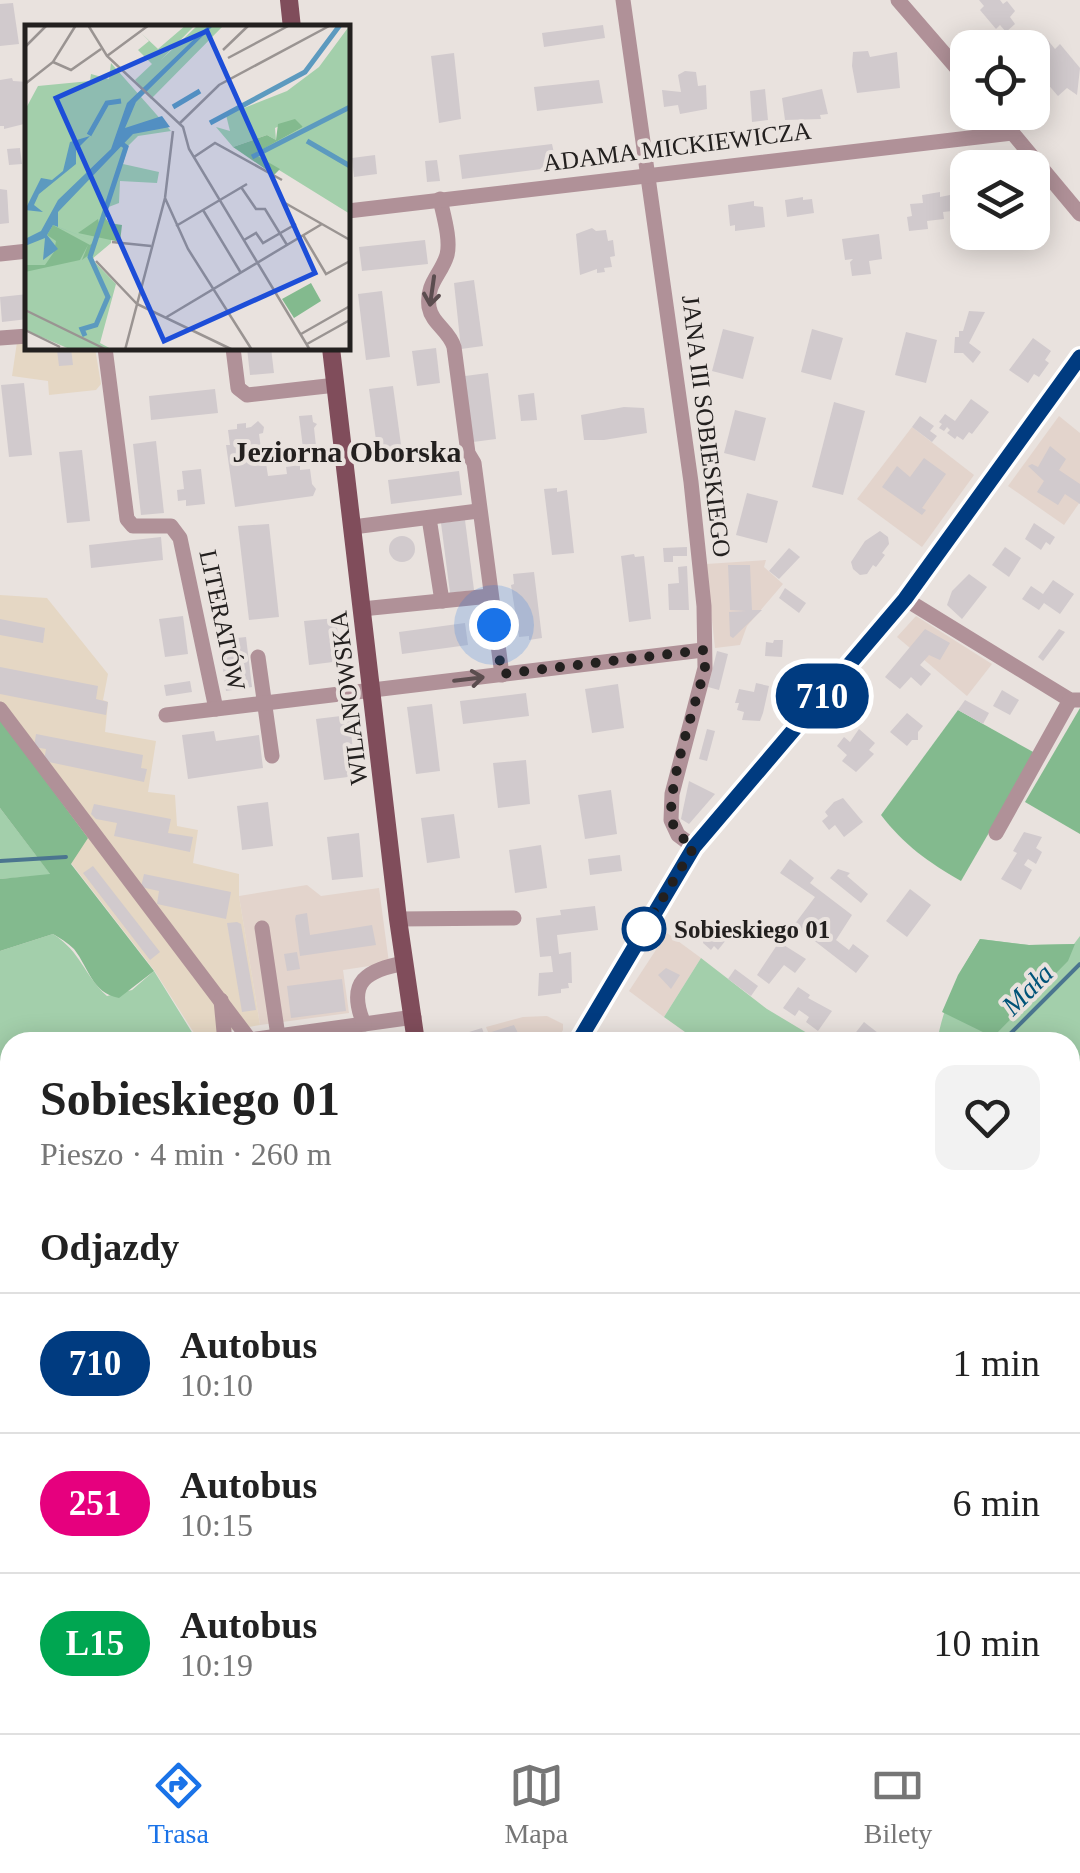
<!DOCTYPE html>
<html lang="pl">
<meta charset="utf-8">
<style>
:root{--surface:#fff;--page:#f2f2f2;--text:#222;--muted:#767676;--line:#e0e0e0;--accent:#1a73e8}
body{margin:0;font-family:"Times New Roman",serif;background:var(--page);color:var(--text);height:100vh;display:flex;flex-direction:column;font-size:38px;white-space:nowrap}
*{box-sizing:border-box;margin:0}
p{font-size:32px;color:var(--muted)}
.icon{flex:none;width:55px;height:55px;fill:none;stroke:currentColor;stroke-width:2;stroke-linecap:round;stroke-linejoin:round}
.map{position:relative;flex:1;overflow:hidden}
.side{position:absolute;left:0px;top:1032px;width:1080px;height:702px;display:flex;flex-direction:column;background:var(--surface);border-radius:30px 30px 0 0;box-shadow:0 5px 25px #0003}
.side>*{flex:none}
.badge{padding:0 20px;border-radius:32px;font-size:35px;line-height:65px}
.buttons{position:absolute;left:950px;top:30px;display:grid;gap:20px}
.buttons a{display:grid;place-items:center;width:100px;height:100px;border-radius:20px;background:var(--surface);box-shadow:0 5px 25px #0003;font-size:50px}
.you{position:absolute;width:50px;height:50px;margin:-25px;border:8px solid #fff;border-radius:50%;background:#1a73e8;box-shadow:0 0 0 15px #1a73e833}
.map>.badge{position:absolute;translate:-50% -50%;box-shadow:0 0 0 5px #fff}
h2{padding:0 40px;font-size:38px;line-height:90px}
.round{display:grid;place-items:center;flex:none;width:105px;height:105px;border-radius:20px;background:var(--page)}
.head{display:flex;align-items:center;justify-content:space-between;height:170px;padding:0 40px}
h1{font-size:48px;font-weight:700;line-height:75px}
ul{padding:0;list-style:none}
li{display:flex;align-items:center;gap:30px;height:140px;padding:0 40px;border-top:2px solid var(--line)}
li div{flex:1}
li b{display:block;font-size:38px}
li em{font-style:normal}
li .badge{min-width:110px;font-weight:700;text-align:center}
.dock{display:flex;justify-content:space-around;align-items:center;height:140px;border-top:2px solid var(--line);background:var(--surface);font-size:28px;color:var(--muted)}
.dock a{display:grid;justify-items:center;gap:5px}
.dock .active{color:var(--accent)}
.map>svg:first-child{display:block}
.built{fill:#e3d4cc}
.industrial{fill:#e5d7c4}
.green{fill:#a3cfab}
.forest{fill:#83ba8e}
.water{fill:#5c9abf;stroke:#4b758f;stroke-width:2.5}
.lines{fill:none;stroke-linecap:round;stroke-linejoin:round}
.stream{stroke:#4b758f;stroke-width:4}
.building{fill:#d1cacd}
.minor{stroke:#b09198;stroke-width:15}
.major{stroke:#804d5b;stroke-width:18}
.oneway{stroke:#5b4d4f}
.line-casing{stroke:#fff;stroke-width:22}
.line{stroke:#003b80;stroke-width:15}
.walk{stroke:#23201f;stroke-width:10;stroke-dasharray:0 18}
.stop-dot{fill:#fff;stroke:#003b80;stroke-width:5}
.labels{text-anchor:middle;stroke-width:8;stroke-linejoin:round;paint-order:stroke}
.street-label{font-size:25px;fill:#23201f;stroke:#e9e2de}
.stop-label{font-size:25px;font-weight:bold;fill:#23201f;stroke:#e9e2de;text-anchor:start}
.water-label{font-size:28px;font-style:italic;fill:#005378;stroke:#e9e2de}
.quarter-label{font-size:30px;font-weight:bold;fill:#23201f;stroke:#e9e2de}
.inset-river{fill:none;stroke:#5c9abf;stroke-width:5}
.inset-road{fill:none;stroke:#9a9492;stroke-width:2.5}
.view{fill:#1d4ed8;fill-opacity:0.15;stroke:#1d4ed8;stroke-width:5}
.inset-edge{fill:none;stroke:#23201f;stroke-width:5}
</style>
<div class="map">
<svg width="1080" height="1733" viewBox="0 0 1080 1733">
<rect width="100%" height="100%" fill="#e9e2de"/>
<g class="built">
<polygon points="1059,416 1080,433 1080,502 1064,525 1008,486"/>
<polygon points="912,427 974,475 922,547 857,499"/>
<polygon points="766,560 764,567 783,584 747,626 740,645 715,648 706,564"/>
<polygon points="916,616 992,664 967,696 897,637"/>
<polygon points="307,885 321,896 379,888 389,963 343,970 349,1013 260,1025 239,896"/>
<polygon points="667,933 701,958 664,1017 629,991"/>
<polygon points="547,1016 563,1024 563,1030 556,1042 492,1042 486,1027 523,1017"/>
<polygon points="10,1219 10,1347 0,1348 0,1220"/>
<polygon points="497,1725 598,1725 601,1733 498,1733"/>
</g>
<g class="industrial">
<polygon points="27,341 28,348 95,348 101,384 96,390 49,395 48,381 12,376 17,342"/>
<polygon points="0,595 47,598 108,674 103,700 108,702 105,732 156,741 148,792 175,795 177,826 198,830 193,863 239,874 239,896 260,1025 196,1036 154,970 71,863 0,719"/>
</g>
<g class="green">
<polygon points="0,808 51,875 0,879"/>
<path d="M53,934C82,953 83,974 107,996L132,990L154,971L198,1042H10V1179H0V951Z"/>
<path d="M1080,936V1733H750L734,1725H1070V1042H937C944,1003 959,973 980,939L1029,945L1074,944Z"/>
<polygon points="701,958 767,1009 822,1042 699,1042 664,1017"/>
<polygon points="10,1673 10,1725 222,1725 199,1733 0,1733 0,1677"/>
<polygon points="258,1725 433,1725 436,1733 237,1733"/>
</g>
<g class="forest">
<polygon points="1080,708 1080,834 1025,802"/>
<path d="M958,710L1035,753L961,881C928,862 904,845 881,815Z"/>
<path d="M0,719L88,838L71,864L154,971L119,998C92,993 89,968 74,949C68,943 60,938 53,934L0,951V879L50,874L0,808Z"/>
<polygon points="980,939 1029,945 1075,944 1068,961 993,1037 942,1012 958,975"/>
</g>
<polygon class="water" points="1070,1365 1080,1373 1080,1432 1070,1431"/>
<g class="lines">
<g class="stream">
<polyline points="0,861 66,857"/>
<polyline points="1002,1042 1080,964"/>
<polyline points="0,1207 10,1206"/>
</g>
</g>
<g class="building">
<polygon points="979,0 1000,0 1003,4 1007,1 1015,11 1010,17 1015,24 1006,32 1000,25 996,29 980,10 984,6"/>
<polygon points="13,3 19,44 0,46 0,4"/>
<polygon points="603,25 605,38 544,47 542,33"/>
<polygon points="1046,38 1055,49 1060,44 1080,68 1077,95 1067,88 1058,96 1033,67 1039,61 1032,50"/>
<polygon points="868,51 870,57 897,52 900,88 857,93 852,66 853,52"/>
<polygon points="454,53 461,119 439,123 431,56"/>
<polygon points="685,71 696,72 698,86 706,85 707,109 680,114 678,105 664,107 662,90 681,92 678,75"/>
<polygon points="12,78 13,81 28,82 28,123 4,129 4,126 0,126 0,80"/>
<polygon points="599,80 603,103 537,111 534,87"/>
<polygon points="765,89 768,120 752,122 750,91"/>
<polygon points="822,89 828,114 820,115 821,119 785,120 782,98"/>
<polygon points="552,144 557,167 462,179 459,155"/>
<polygon points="20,148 22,164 9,165 7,149"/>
<polygon points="375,155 377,174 354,177 352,158"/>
<polygon points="437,160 440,181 427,182 425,161"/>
<polygon points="0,189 7,190 9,223 0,224"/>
<polygon points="940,192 940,197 950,195 952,211 943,212 944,219 927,221 928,229 909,231 907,217 912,216 910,204 923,203 922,195"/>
<polygon points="803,197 803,200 812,199 814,213 787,217 785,200"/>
<polygon points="754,201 754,206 763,207 765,227 735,231 735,225 730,226 728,205"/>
<polygon points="592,228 596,231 606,230 608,241 613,240 615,256 610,257 612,267 604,268 605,272 597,273 597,269 580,275 576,234"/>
<polygon points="879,234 882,259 869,261 871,274 852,276 850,262 853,259 845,260 842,239"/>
<polygon points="425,240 428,264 362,271 359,247"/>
<polygon points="474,280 483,346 461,349 454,283"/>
<polygon points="382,291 390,357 366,360 358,294"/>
<polygon points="28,294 28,319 2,322 0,297"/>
<polygon points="969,311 985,312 969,343 981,352 973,363 963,353 954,353 955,337 959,337 959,331 963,331"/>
<polygon points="723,329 754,337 743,379 712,371"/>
<polygon points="812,329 843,338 831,380 801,372"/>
<polygon points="906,332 937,340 926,383 895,375"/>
<polygon points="1033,338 1051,351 1045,360 1049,363 1039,377 1034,374 1028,383 1009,370"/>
<polygon points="71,348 73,365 59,366 57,350"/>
<polygon points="247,348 271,348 274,373 250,375"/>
<polygon points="436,348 440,383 417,386 412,351"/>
<polygon points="488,373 496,439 473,442 465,376"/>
<polygon points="24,383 32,455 9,457 1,385"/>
<polygon points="393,386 402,452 378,455 369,389"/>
<polygon points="215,389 218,413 151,420 149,396"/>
<polygon points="534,393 537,420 521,421 518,395"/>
<polygon points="971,399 989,412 972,434 969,432 963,440 957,436 955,439 947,433 950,430 947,427 944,431 939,428 942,424 939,422 945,414 955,421"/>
<polygon points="834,402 865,411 843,495 812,487"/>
<polygon points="624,407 644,408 647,433 604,440 584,440 581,415"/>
<polygon points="735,410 766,418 755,461 724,453"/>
<polygon points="312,415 313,422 317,424 314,428 316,446 303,448 299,416"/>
<polygon points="920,416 934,426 930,431 937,436 932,442 912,427"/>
<polygon points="258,421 264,427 263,433 259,434 263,463 266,463 268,476 287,474 286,467 300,465 300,470 310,469 312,484 316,489 313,496 235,507 226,445 230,445 228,430 237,429 237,424 246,423 246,428 251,427"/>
<polygon points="156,441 164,513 141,515 133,444"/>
<polygon points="1050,446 1066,459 1059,470 1080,484 1080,504 1065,494 1058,505 1037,492 1044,481 1028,466 1032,464 1038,467"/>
<polygon points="82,450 90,521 67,523 59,452"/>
<polygon points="924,458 946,474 922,508 926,510 922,515 882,487 897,466 910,477"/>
<polygon points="201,469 205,504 186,506 186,500 178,501 177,490 184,489 182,471"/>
<polygon points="459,471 462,495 391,504 388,480"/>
<polygon points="557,488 557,492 567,490 574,553 552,555 544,489"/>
<polygon points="747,493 778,501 767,543 736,535"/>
<polygon points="465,520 474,590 450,593 441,523"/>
<polygon points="1034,523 1055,537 1050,545 1046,542 1041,550 1025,539"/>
<polygon points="269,524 279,617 249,620 238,526"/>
<polygon points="880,531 888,537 889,544 882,553 885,555 876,567 873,565 867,574 860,575 853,569 851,562 865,541"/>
<circle cx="402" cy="549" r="13"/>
<polygon points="161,537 163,560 91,568 89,545"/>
<polygon points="687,547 687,556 673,556 673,562 664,562 663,548"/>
<polygon points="1005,547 1021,558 1009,577 992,565"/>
<polygon points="789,548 800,557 779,579 769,571"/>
<polygon points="634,554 635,557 644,556 651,619 629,622 621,556"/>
<polygon points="728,565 750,565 752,610 762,610 733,638 730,636 729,612 746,611 730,610"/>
<polygon points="687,566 689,610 669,610 668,584 679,583 678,567"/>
<polygon points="534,572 542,638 529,640 529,636 519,637 511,585 514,584 513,574"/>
<polygon points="969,574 987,587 962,619 947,605 952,591"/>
<polygon points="1053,580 1074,594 1060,614 1044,603 1039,610 1022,599 1031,586 1043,594"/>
<polygon points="785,588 806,603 799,613 779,598"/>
<polygon points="183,616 188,654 165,657 159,619"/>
<polygon points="336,618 341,661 309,665 304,621"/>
<polygon points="0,619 45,628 43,643 0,635"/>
<polygon points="465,623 468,645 402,654 399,632"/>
<polygon points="925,629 950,643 940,660 929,655 920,665 931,674 921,686 911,677 900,689 885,677"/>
<polygon points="1059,629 1065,632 1043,661 1038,657"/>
<polygon points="246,637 252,687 226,691 219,640"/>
<polygon points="774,640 783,640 782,657 765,656 766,642 773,643"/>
<polygon points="717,651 728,654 719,690 708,687"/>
<polygon points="0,667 98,686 96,699 108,702 106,715 0,694"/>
<polygon points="190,681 192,692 166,696 164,685"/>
<polygon points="756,683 769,686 763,713 760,721 742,720 744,712 737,710 739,703 735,703 739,689 754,692"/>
<polygon points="618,684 624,728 592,733 585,689"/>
<polygon points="1002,690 1019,700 1010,715 993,706"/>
<polygon points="526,693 529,716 463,724 460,701"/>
<polygon points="965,700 989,713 983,724 958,710"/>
<polygon points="432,704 440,771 416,774 407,707"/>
<polygon points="907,713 923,726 918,732 918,740 912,740 907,746 890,732"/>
<polygon points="349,715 356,776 324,780 316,719"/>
<polygon points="707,729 715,731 707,761 699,759"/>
<polygon points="859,729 875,743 869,750 874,754 856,772 842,761 847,755 837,746 844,737 850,742"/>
<polygon points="214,731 216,741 259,735 263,768 188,779 182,735"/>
<polygon points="36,734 143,755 141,768 147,769 144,782 44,761 46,749 34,747"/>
<polygon points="526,760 530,804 498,808 493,763"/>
<polygon points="689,781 715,794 689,824 681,819"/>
<polygon points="611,790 617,834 585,839 578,795"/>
<polygon points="843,798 863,822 844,837 835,825 829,830 822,821 828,816 825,812 834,802"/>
<polygon points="268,802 273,846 242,850 237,806"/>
<polygon points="94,804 171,819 168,833 193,837 190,852 114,836 117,823 96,819 91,814"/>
<polygon points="454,814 460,858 427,863 421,818"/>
<polygon points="1024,832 1042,837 1036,848 1042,852 1036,864 1028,859 1024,865 1032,870 1021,890 1001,879 1017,853 1013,851"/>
<polygon points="359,833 363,877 332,880 327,837"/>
<polygon points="541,845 547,888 515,893 509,850"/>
<polygon points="620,855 622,871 590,875 588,859"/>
<polygon points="790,859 814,878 810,883 852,915 836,940 849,950 853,944 869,956 856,973 794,925 815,897 780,873"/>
<polygon points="93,866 160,952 150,960 83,873"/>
<polygon points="838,869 850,873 847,876 868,894 861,903 830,878"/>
<polygon points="144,874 231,892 226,919 157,904 159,891 141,887"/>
<polygon points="910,889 931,905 907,937 886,921"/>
<polygon points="595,906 598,930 557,935 559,954 571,952 572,983 568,983 569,988 561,989 561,993 538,996 539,973 553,972 551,956 540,957 536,918 561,915 560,910"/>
<polygon points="307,913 310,935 372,925 376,945 300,956 295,919 296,915"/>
<polygon points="237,922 241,924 256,1010 242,1012 227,923"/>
<polygon points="716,924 730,935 718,950 714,946 711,950 703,943 704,938"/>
<polygon points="779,942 806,959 795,973 784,965 769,984 757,975"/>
<polygon points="297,952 300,969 287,971 284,954"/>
<polygon points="666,968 680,975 671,989 658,975"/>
<polygon points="735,969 758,986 751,996 728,979"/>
<polygon points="342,979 346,1011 291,1018 287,986"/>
<polygon points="798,987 810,995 808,998 832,1011 818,1031 806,1022 809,1017 799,1010 795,1016 783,1008"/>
<polygon points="864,1022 878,1033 871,1042 861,1042 853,1036"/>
<polygon points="514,1025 518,1033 525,1033 530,1042 492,1042 488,1033"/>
<polygon points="482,1028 487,1042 472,1042 469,1032"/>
<polygon points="577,1725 590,1725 593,1733 557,1733"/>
</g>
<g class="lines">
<g class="minor">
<polyline points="623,0 691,482 704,606 705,668 672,794 671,820 678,835 694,847"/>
<polyline points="898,0 968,81"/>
<polyline points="995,112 1080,214"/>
<path d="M440,199C443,214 451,239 447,255C441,275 426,283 429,307C432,324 449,330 454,347L468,453L474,463L502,675"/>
<polyline points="348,211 1012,133"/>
<polyline points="0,254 28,251"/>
<polyline points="0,338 28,336"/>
<polyline points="105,348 127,519 133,526 171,526 180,538 216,709"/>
<polyline points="233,348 238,388 247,395 336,385"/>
<polyline points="429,518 442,601"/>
<polyline points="353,527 478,511"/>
<polyline points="905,599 1070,700 1080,700"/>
<polyline points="362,609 490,596"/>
<polyline points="258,657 272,756"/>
<polyline points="0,709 250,1040 414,1017"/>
<polyline points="166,715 703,650"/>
<polyline points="996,833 1070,700"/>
<polyline points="398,919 514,918"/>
<polyline points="262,928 278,1036"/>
<polyline points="221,1000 225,1042"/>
<path d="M364,1024C346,981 367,970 405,963"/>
<polyline points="578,1042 694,847 905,599 1080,357"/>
<polyline points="0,1385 10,1384"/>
</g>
<g class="major">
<polyline points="289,0 292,28"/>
<polyline points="331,348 398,919 416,1042"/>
<polyline points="618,1725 621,1733"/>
</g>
</g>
<defs><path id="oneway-shaft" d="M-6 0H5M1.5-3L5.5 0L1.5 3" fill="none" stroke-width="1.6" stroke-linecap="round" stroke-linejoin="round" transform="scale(2.5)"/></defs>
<g class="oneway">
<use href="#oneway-shaft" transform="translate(432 291) rotate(98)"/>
<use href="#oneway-shaft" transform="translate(469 679) rotate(-7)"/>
</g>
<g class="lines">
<defs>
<polyline id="line" points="578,1042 694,847 905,599 1080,357"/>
</defs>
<use href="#line" class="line-casing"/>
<use href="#line" class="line"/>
<path class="walk" d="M494,625L502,674L704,650L705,668C697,700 663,796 673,824C677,835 685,840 694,847L644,929"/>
</g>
<circle class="stop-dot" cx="644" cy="929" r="20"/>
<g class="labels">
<g class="street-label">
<text transform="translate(677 146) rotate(-7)" y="9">ADAMA MICKIEWICZA</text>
<text transform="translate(707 426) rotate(83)" y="9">JANA III SOBIESKIEGO</text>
<text transform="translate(223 620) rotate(78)" y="9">LITERATÓW</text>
<text transform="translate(348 698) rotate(-97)" y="9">WILANOWSKA</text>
</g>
<g class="stop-label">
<text x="674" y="938">Sobieskiego 01</text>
</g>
<g class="water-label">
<text transform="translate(1027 989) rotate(-45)" y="10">Mała</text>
</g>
<g class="quarter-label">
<text x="347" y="462">Jeziorna Oborska</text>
</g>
</g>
<g transform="translate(25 25)">
<rect width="325" height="325" fill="#e9e2de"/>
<path d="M161,0H170L136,35L173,0H199L126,74L110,55L127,39L113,25L124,16L116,8L133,24ZM325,0V189L228,129L278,102L265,96L250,103L251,115L242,110L208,122L191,102L205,106L201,90L262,66L294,42ZM86,38L146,106L113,111L103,121L98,139L134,147L132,158L95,156L94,178L81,183L79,194L87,201L86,218L67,234L91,259L75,318L88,325H47L0,305V85L13,61L65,56L66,49L84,54Z" fill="#a3cfab"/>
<path d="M270,94L278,102L229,129L255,144L249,150L208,122L242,110L251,115L253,99ZM78,189L84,198L97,200L95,217L53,208L73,194L76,207ZM28,200L65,220L70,216L69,226L57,235L63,220L55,235L0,247V240H20L29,227L31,216L22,210ZM286,258L296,276L269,293L257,274Z" fill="#83ba8e"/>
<path d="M184,0H189L111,77L100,103L137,91L145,102L108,109L33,187V202L67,215L28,200L22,210L33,224L18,235L20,213L0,221V214L16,206L33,175L86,124L102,78ZM65,111L51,125V139L14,169L9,180L18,187L0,185L16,153L27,155L38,146L45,117Z" fill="#5c9abf"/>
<path class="inset-river" d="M148,82L175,66M185,98L280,47L315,0M64,110L82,78L96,76M282,116L325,141M227,132L325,82M60,311L57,304L71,300L83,272L65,232L101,122L97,119"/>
<path class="inset-road" d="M63,0L82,31L158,102L164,124L285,325M0,22L22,0M198,25L224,0M82,31L124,0M203,33L265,0M28,37L46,45L76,24M0,59L28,37L51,0M155,98L194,60L306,0M169,132L190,118L257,155M216,162L231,184H240L262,220M140,173L163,224L227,325M260,178L325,215M178,185L216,248M151,201L222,159M278,210L301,249L325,236M219,215L231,208L238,218L271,199M87,217L126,221M71,236L112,279L208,325M0,285L82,325M140,293L297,199M0,305L35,322M276,309L325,281M282,319L325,295M100,325L140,173L148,106"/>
<path class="view" d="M182,6L290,248L139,316L31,73Z"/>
<rect width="325" height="325" class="inset-edge"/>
</g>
</svg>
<div class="buttons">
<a><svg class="icon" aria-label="locate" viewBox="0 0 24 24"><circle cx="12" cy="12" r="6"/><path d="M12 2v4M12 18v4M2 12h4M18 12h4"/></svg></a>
<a><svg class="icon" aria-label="layers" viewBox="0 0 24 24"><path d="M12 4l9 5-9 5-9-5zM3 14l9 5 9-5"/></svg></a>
</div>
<div class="you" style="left:494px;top:625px"></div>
<b class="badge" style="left:822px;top:696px;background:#003b80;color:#fff">710</b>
<section class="side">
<div class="head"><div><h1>Sobieskiego 01</h1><p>Pieszo · 4 min · 260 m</p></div><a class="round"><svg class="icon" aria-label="heart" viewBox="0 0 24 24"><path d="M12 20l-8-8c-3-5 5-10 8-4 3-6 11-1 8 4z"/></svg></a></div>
<h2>Odjazdy</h2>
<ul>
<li><span class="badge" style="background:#003b80;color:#fff">710</span><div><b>Autobus</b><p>10:10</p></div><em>1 min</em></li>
<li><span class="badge" style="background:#e6007e;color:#fff">251</span><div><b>Autobus</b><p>10:15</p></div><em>6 min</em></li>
<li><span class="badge" style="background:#00a651;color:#fff">L15</span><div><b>Autobus</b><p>10:19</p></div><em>10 min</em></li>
</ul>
</section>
</div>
<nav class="dock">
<a class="active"><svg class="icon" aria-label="directions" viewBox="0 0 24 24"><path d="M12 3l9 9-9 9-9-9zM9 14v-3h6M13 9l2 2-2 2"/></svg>Trasa</a>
<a><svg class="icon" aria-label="map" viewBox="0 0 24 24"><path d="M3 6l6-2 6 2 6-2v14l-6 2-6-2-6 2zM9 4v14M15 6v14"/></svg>Mapa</a>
<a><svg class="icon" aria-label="tickets" viewBox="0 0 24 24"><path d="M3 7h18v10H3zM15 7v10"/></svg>Bilety</a>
</nav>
